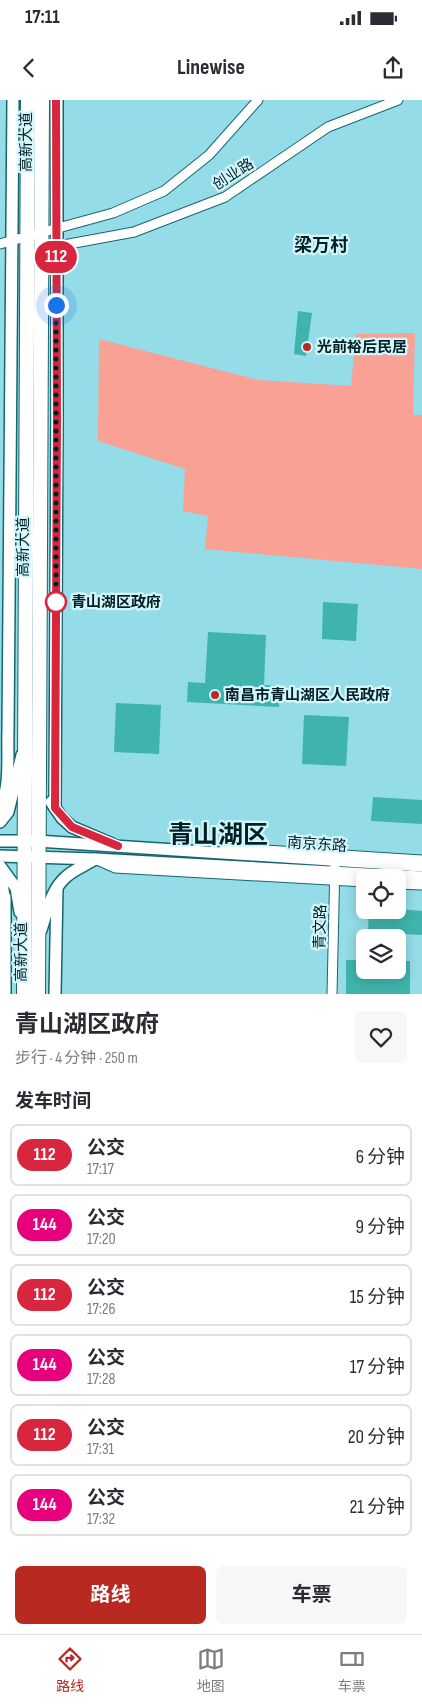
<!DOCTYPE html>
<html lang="zh">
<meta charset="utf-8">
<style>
:root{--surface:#fff;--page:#f7f7f7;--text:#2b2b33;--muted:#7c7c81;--line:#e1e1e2;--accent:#b82921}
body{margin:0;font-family:"Sofia Sans Condensed","Noto Sans SC",sans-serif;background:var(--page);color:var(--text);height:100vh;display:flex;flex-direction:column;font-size:19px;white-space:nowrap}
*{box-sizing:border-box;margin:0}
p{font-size:16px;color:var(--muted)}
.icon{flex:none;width:28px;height:28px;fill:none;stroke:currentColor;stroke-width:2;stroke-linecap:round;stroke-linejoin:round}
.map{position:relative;height:894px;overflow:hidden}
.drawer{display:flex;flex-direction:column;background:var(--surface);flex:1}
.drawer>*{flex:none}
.badge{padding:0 10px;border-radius:16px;font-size:18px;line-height:32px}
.tools{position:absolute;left:356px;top:769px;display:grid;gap:10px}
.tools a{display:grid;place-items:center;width:50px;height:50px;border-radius:8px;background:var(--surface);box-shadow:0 2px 12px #0003;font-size:25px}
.you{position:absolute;width:25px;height:25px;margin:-12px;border:4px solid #fff;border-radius:50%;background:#1a73e8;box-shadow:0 0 0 8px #1a73e833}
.map>.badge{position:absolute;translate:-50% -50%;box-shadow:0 0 0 2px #fff}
h2{padding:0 15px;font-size:19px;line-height:45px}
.round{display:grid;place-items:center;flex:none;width:52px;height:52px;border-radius:8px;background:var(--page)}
.summary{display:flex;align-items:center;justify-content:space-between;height:85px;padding:0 15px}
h1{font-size:24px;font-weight:700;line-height:38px}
.primary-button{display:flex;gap:10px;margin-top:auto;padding:10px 15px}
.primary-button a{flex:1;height:58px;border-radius:8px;background:var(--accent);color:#fff;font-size:20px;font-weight:700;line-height:58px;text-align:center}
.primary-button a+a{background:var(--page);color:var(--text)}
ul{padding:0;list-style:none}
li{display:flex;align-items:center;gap:15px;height:62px;margin:0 10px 8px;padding:0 5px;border:2px solid var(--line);border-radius:8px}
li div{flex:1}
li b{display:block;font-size:19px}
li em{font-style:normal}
li .badge{min-width:55px;font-weight:700;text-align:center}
.status{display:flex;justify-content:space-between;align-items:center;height:35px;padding:0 25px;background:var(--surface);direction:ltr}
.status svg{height:14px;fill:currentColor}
header{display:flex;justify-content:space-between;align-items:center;height:65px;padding:0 15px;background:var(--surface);font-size:22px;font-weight:700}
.dock{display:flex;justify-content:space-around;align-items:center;height:70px;border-top:1px solid var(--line);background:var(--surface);font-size:14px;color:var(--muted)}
.dock a{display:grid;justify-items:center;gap:2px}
.dock .on{color:var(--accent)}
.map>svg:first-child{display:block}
.green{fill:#f9a194}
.building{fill:#3fb4ac}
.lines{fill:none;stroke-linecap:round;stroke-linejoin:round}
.minor-casing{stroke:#166671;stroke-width:11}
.major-casing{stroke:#166671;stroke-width:14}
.highway-casing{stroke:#166671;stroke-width:16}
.minor{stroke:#fff;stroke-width:9}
.major{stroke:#fff;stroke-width:11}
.highway{stroke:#fff;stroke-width:14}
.line-casing{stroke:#fff;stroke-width:11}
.line{stroke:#d7263d;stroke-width:8}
.walk{stroke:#022025;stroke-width:5;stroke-dasharray:0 9}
.poi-dot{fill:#b82921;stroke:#d3f6fc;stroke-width:2}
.stop-dot{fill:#fff;stroke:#d7263d;stroke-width:2.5}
.labels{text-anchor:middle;stroke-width:4.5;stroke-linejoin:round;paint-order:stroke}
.street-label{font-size:15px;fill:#022025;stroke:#d3f6fc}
.poi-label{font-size:15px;font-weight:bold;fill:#022025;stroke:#d3f6fc;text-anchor:start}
.stop-label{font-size:15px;font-weight:bold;fill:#022025;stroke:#d3f6fc;text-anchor:start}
.quarter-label{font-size:18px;font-weight:bold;fill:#022025;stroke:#d3f6fc}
.town-label{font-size:25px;font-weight:bold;fill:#022025;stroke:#d3f6fc}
</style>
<div class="status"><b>17:11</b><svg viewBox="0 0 49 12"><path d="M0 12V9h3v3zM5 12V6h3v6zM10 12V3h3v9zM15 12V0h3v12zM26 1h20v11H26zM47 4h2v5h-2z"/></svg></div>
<header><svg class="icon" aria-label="back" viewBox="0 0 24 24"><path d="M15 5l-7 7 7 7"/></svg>Linewise<svg class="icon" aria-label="share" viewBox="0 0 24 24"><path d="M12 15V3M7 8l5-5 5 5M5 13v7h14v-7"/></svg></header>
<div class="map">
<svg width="422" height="894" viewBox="0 0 422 894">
<rect width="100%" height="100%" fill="#93dce8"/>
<polygon class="green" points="415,233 413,315 422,315 422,469 205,449 208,416 183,411 185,369 98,341 99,239 258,280 351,286 356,234"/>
<g class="building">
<polygon points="298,211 312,213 306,256 294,254"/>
<polygon points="323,502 358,504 356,541 322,539"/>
<polygon points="208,532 266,535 264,585 280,586 279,607 187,602 188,582 205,583"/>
<polygon points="116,603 161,605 159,654 114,652"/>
<polygon points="304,615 349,617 346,666 302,664"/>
<polygon points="373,697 422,700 422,724 371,721"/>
<polygon points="398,809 422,811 422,835 368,832 369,810"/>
<polygon points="346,860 365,860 365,870 398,870 398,861 410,861 410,894 346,894"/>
</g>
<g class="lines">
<defs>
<g id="minor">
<polyline points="0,144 113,113 164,91 209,55 258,0"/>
<polyline points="42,149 134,132 225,97 328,27 398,0"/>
<polyline points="223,751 236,748 422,760"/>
<polyline points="97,760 115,768 365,782"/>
<polyline points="0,780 3,783 5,797"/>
<polyline points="398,784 422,785"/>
<polyline points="332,894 335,760"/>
</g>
<g id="major">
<polyline points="51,702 62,718 72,727 112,744"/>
<path d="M0,708C11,686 7,655 8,630L13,0"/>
<polyline points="55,708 57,321 57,0"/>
<polyline points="0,722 8,712 22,655"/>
<polyline points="0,741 37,741 422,766"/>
<polyline points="0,756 95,759 422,777"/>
<polyline points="0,766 16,788 20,812"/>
<path d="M41,830C47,812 51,789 67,776C75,769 86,765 95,759"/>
<polyline points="5,894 5,797"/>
<polyline points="55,894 57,788"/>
</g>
<g id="highway">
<polyline points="24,894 28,0"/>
<polyline points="38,894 42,0"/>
</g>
</defs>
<use href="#minor" class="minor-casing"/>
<use href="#major" class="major-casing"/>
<use href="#highway" class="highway-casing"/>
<use href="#minor" class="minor"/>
<use href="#major" class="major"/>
<use href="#highway" class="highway"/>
</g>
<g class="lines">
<defs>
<polyline id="line" points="56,0 57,321 55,708 72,727 118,746"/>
</defs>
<use href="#line" class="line-casing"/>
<use href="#line" class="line"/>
<polyline class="walk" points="56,502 56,205"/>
</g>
<g class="poi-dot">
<circle cx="307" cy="247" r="5"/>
<circle cx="215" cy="595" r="5"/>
</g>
<circle class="stop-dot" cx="56" cy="502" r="10"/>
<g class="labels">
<g class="street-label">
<text transform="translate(26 42) rotate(-90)" y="5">高新大道</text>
<text transform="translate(233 74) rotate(-32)" y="5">创业路</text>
<text transform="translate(23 447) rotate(-90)" y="5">高新大道</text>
<text transform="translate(317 744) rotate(4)" y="5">南京东路</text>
<text transform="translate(320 827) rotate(-89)" y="5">青文路</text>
<text transform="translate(21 852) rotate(-90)" y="5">高新大道</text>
</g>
<g class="poi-label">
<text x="317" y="252">光前裕后民居</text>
<text x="225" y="600">南昌市青山湖区人民政府</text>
</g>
<g class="stop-label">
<text x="71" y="507">青山湖区政府</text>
</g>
<g class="quarter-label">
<text x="321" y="151">梁万村</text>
</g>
<g class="town-label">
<text x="218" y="743">青山湖区</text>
</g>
</g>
</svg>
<div class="tools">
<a><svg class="icon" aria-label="locate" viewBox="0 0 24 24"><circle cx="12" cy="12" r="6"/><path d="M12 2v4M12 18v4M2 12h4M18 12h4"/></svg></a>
<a><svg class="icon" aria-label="layers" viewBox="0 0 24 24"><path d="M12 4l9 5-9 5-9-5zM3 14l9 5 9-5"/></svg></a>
</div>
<div class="you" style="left:56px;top:205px"></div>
<b class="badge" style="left:56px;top:157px;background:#d7263d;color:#fff">112</b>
</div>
<section class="drawer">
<div class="summary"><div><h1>青山湖区政府</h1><p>步行 · 4 分钟 · 250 m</p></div><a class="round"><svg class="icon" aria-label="heart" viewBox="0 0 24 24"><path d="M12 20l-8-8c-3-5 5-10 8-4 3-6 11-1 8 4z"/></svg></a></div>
<h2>发车时间</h2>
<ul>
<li><span class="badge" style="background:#d7263d;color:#fff">112</span><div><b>公交</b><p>17:17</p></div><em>6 分钟</em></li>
<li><span class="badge" style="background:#e6007e;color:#fff">144</span><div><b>公交</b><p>17:20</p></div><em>9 分钟</em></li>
<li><span class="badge" style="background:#d7263d;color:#fff">112</span><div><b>公交</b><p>17:26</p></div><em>15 分钟</em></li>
<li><span class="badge" style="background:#e6007e;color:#fff">144</span><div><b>公交</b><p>17:28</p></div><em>17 分钟</em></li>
<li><span class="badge" style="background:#d7263d;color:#fff">112</span><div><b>公交</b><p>17:31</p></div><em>20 分钟</em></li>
<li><span class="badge" style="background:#e6007e;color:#fff">144</span><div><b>公交</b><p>17:32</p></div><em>21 分钟</em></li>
</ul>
<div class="primary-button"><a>路线</a><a>车票</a></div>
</section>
<nav class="dock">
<a class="on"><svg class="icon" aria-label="directions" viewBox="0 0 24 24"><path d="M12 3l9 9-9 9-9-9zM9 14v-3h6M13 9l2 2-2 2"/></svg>路线</a>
<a><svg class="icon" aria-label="map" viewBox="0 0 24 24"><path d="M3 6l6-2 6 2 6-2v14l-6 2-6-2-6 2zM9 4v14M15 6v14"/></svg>地图</a>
<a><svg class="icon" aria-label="tickets" viewBox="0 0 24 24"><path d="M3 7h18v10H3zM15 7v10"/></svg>车票</a>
</nav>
